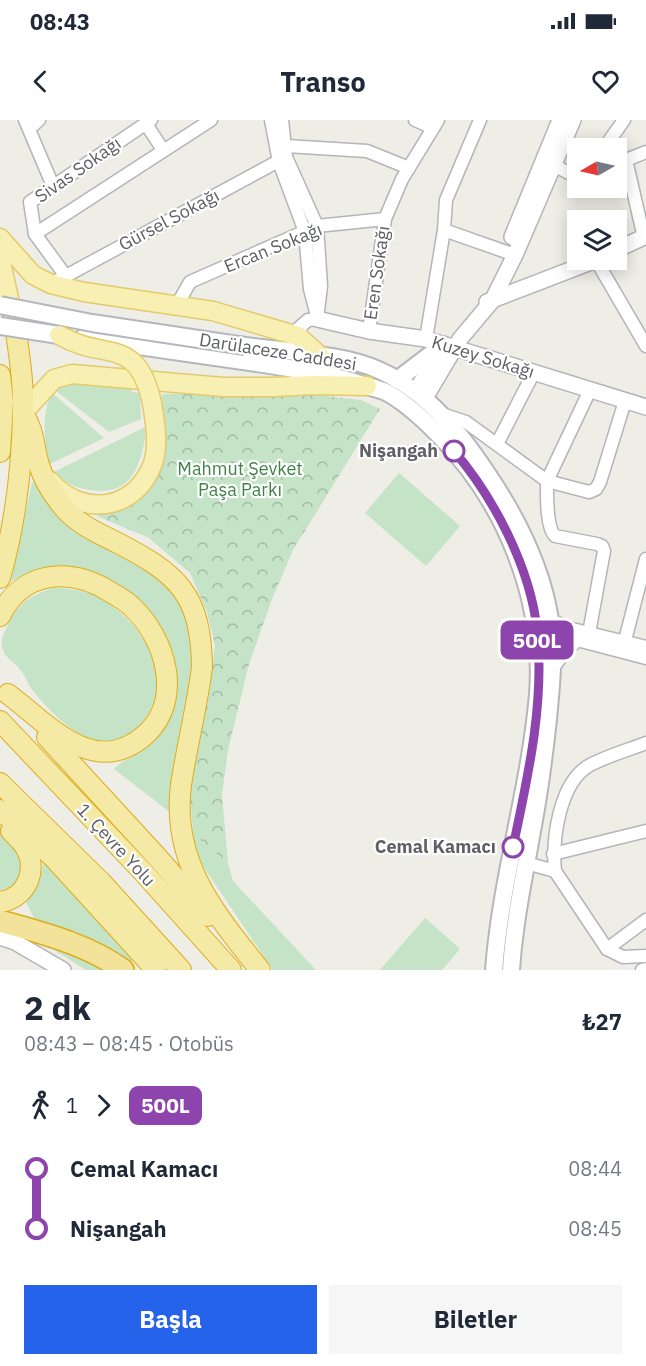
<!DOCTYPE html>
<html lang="tr">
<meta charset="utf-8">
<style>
:root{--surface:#fff;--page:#f6f6f7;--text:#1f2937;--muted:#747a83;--accent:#2563eb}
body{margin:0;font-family:"IBM Plex Sans",sans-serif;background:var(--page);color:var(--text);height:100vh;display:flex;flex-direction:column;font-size:22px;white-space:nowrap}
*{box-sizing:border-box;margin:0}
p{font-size:20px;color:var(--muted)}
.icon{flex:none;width:33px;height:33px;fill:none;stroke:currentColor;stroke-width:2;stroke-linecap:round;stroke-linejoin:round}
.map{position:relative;height:850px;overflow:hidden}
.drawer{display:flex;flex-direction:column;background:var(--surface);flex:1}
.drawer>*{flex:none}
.badge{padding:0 12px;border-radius:9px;font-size:21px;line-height:39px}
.needle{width:39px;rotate:261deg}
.fabs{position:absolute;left:567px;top:18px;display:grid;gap:12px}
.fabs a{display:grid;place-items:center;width:60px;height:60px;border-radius:0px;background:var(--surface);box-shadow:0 3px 15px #0003;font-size:30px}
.map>.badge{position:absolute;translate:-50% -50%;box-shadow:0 0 0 3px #fff}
.legs{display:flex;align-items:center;gap:9px;height:66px;padding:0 24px;font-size:20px}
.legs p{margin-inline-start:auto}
.headline{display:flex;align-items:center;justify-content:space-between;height:102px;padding:0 24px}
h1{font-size:33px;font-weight:700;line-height:45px}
.cta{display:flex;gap:12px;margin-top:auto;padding:12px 24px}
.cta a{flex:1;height:69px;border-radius:0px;background:var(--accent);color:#fff;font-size:24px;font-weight:700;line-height:69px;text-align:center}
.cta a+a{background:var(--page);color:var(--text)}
ul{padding:0 24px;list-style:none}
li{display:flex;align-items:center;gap:21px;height:60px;font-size:22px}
li i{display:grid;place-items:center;width:9px;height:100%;margin:0 8px;background:currentColor}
li i::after{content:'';width:15px;height:15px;margin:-8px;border:4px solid;border-radius:50%;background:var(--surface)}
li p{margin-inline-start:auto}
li:first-child i{background:linear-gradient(#0000 50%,currentColor 0)}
li:last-child i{background:linear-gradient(currentColor 50%,#0000 0)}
.status{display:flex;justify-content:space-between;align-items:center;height:42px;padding:0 30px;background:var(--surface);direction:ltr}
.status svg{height:16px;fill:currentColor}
header{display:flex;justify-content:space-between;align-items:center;height:78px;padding:0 24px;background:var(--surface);font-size:27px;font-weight:700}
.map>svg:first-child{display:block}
.green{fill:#c5e3c7}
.forest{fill:url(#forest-crowns)}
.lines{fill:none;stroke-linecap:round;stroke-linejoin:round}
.minor-casing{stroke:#b3b5b9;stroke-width:15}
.tertiary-casing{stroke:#b3b5b9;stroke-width:18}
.secondary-casing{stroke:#b5b7bc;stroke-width:20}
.primary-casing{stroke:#e4ca6a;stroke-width:21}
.trunk-casing{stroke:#ddad17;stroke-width:22}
.motorway-casing{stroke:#ddad17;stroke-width:24}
.minor{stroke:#fff;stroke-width:12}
.tertiary{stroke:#fff;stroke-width:15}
.secondary{stroke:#fff;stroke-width:16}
.primary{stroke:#f7f0b2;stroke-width:18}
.trunk{stroke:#f5e9a6;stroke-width:20}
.motorway{stroke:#f3e299;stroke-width:21}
.secondary-bridge-casing{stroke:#b5b7bc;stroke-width:20;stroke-linecap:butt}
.primary-bridge-casing{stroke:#e4ca6a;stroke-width:21;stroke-linecap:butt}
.secondary-bridge{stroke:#fff;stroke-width:16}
.primary-bridge{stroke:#f7f0b2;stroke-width:18}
.line-1-casing{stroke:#fff;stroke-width:14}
.line-1{stroke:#8e44ad;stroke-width:9}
.stop-1-dot{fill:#fff;stroke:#8e44ad;stroke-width:3}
.labels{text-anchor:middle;stroke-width:4.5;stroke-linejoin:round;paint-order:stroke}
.street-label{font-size:18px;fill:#5e6065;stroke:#fff}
.stop-label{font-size:18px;font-weight:bold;fill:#5e6065;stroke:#fff;text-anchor:end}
.park-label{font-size:18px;fill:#3f8346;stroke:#fff}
</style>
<div class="status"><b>08:43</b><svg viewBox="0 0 49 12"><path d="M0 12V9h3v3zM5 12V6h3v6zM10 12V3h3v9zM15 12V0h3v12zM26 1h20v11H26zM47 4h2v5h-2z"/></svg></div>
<header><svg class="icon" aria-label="back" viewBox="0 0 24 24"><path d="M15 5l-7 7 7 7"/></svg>Transo<svg class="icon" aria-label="heart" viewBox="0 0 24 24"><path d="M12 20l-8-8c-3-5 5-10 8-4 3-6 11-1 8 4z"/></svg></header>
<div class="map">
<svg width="646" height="850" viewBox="0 0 646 850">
<defs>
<pattern id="forest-crowns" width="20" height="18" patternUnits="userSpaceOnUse" patternTransform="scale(1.5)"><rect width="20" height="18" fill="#c5e3c7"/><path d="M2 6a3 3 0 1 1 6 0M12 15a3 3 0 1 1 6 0" fill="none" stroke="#a3bba5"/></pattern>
</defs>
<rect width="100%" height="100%" fill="#eeede6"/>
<g class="green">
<polygon points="68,263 129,265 132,272 140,273 141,299 109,312 56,271 60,265"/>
<path d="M51,272L104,318L50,344C43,320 42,296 51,272Z"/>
<path d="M147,306C142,341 134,377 91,370C75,368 65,363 54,352Z"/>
<polygon points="399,353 460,406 426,446 365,393"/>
<polygon points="37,362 51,388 62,399 171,465 188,497 192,523 191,554 178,622 171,670 171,693 114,649 122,642 139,633 155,617 176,555 174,535 167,517 155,497 117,467 94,453 60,445 40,448 11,461 32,363"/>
<path d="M53,468C68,468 84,470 98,477C140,498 177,557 144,600C106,650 57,602 31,568C27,563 26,557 22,552C15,541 2,538 2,524C1,518 5,512 7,507C17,484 31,475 53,468Z"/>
<path d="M0,713C19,730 38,761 0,770Z"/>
<polygon points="193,714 228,743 233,761 316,850 273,850 197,737"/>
<path d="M44,739L134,839L128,843L36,802L25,780C37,766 41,757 44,739Z"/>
<polygon points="425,798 460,829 442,850 380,850"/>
<polygon points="51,828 69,833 107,850 86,850"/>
</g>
<polygon class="forest" points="300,273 361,280 380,289 293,430 271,482 249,544 228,630 222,675 228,743 193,714 190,674 196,634 207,585 215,526 207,492 190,453 149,418 97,396 116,390 164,324 162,274"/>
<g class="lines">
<defs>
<g id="minor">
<polyline points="25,0 53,66"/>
<polyline points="271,0 279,42 305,112 310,169 316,192"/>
<polyline points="282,0 286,37 317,106 321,166 317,199"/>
<polyline points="415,0 433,8"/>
<polyline points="146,4 163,30"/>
<polyline points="30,8 39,0"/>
<polyline points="280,27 286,26 367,31 409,48"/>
<polyline points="604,28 624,0"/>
<polyline points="616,31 626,40 644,118"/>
<polyline points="626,40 646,32"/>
<polyline points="548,42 578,58"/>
<polyline points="444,110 446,80 480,0"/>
<polyline points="35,114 30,82 151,0"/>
<polyline points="596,140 646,226"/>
<polyline points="65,155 35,114 211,0"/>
<polyline points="51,164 286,37"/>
<polyline points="177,185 190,162 317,106 385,99"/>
<polyline points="369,211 385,99 402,59 438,0"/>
<polyline points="292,214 308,200 317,199"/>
<polyline points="426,219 444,110 515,135"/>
<polyline points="442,294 466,302 547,361 589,372 596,369 600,362 625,281"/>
<polyline points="497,324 534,252"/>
<polyline points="550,500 572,509 646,527"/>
<polyline points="551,510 562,516 646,538"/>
<path d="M589,513L604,431L602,426L597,424L555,416C546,407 547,375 547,361L590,270"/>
<polyline points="623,528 646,439"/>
<polyline points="553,548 567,529 578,520"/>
<polyline points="553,734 646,711"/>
<path d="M526,743L555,751C552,720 559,662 590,645C607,636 628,630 646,623"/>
<polyline points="555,751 607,829 623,837 646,836"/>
<polyline points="607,829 646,800"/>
<polyline points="642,850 646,849"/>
</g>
<g id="tertiary">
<polyline points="512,117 560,0"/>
<polyline points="616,130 646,116"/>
<polyline points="487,182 596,140"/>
<polyline points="317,199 369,211 426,219 646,287"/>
<polyline points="416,271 442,227"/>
<polyline points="425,278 460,219 492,181 515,135 573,0"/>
<polyline points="0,817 15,822 63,850"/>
</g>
<g id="secondary">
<path d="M83,218C141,226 199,235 257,243C293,249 328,253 363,265C370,267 379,269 386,272C405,282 422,298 437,313C505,380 545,479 538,574C530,668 501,757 494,850"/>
<path d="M245,226C279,230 314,233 348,240C412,254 454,303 488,355C517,398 542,448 550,500C555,532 551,566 548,599C544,637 539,674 532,711C524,757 514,803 511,850"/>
<polyline points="397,260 443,225"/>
</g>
<g id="primary">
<polyline points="0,118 33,155 51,164 84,172 213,191 298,216 320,236"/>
<polyline points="0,138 14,201"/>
<polyline points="23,293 54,259 72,254 223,267 274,267 314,265 367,266"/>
<path d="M50,361C82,398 136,391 153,343C159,325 155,301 152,283"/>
</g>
<g id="trunk">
<polyline points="0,255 3,282 0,332"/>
<path d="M23,293C35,312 33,325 39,345C44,361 53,375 64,388C78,404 96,412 114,421C177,453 201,473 202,547C197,587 187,625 181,665C171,743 215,793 260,850"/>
<path d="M0,458C15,405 22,349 23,293C24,264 19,234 15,205"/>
<path d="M0,496C23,449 72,447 112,473C119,477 126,481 131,486C166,518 184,580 145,615C94,660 47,603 8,574"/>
<polyline points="0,601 144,753 231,850"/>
<polyline points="47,617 159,739 208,796"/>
<polyline points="0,663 101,762 181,850"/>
<polyline points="0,690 53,737 156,850"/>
<path d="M0,782C28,778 39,748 24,725C20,720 15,715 11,711"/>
</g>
<path id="motorway" d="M0,801C42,813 87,824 123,850"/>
</defs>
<use href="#minor" class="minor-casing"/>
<use href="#tertiary" class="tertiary-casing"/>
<use href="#secondary" class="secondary-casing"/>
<use href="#primary" class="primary-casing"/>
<use href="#trunk" class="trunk-casing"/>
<use href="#motorway" class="motorway-casing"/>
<use href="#minor" class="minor"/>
<use href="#tertiary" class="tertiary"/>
<use href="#secondary" class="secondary"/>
<use href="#primary" class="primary"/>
<use href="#trunk" class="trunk"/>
<use href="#motorway" class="motorway"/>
<defs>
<g id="secondary-bridge">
<polyline points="0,185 92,203 245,226"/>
<polyline points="0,206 59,215"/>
</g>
<path id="primary-bridge" d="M59,215C104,242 137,214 152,283"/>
</defs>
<use href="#secondary-bridge" class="secondary-bridge-casing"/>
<use href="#primary-bridge" class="primary-bridge-casing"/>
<use href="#secondary-bridge" class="secondary-bridge"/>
<use href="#primary-bridge" class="primary-bridge"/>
</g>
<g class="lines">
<defs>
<path id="line-1" d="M454,331C494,378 530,447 537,509C545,582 528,656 513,727"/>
</defs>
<use href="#line-1" class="line-1-casing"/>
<use href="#line-1" class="line-1"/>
</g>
<g class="stop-1-dot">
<circle cx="454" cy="331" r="10"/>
<circle cx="513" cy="727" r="10"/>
</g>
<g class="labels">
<g class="street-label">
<text transform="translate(78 50) rotate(-35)" y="6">Sivas Sokağı</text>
<text transform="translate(169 100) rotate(-28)" y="6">Gürsel Sokağı</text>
<text transform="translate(273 128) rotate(-22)" y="6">Ercan Sokağı</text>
<text transform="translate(377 153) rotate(-82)" y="6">Eren Sokağı</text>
<text transform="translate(278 232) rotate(9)" y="6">Darülaceze Caddesi</text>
<text transform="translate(483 237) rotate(17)" y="6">Kuzey Sokağı</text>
<text transform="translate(116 725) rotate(47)" y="6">1. Çevre Yolu</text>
</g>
<g class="stop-label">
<text x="438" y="337">Nişangah</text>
<text x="496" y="733">Cemal Kamacı</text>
</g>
<g class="park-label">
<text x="240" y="355">Mahmut Şevket<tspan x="240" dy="21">Paşa Parkı</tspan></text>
</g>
</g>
</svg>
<div class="fabs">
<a><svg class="needle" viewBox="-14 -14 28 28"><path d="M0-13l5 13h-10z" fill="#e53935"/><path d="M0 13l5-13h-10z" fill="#747a83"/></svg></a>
<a><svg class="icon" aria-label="layers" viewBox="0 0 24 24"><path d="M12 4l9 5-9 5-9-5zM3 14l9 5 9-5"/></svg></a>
</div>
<b class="badge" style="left:537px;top:520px;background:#8e44ad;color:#fff">500L</b>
</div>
<section class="drawer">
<div class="headline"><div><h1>2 dk</h1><p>08:43 – 08:45 · Otobüs</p></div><b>₺27</b></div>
<div class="legs"><svg class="icon" aria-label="walk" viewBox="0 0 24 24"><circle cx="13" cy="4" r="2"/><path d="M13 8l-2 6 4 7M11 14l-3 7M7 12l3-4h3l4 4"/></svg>1<svg class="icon" aria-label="forward" viewBox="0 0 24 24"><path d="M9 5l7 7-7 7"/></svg><b class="badge" style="background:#8e44ad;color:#fff">500L</b></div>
<ul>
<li><i style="color:#8e44ad"></i><b>Cemal Kamacı</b><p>08:44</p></li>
<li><i style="color:#8e44ad"></i><b>Nişangah</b><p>08:45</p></li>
</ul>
<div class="cta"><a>Başla</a><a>Biletler</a></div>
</section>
